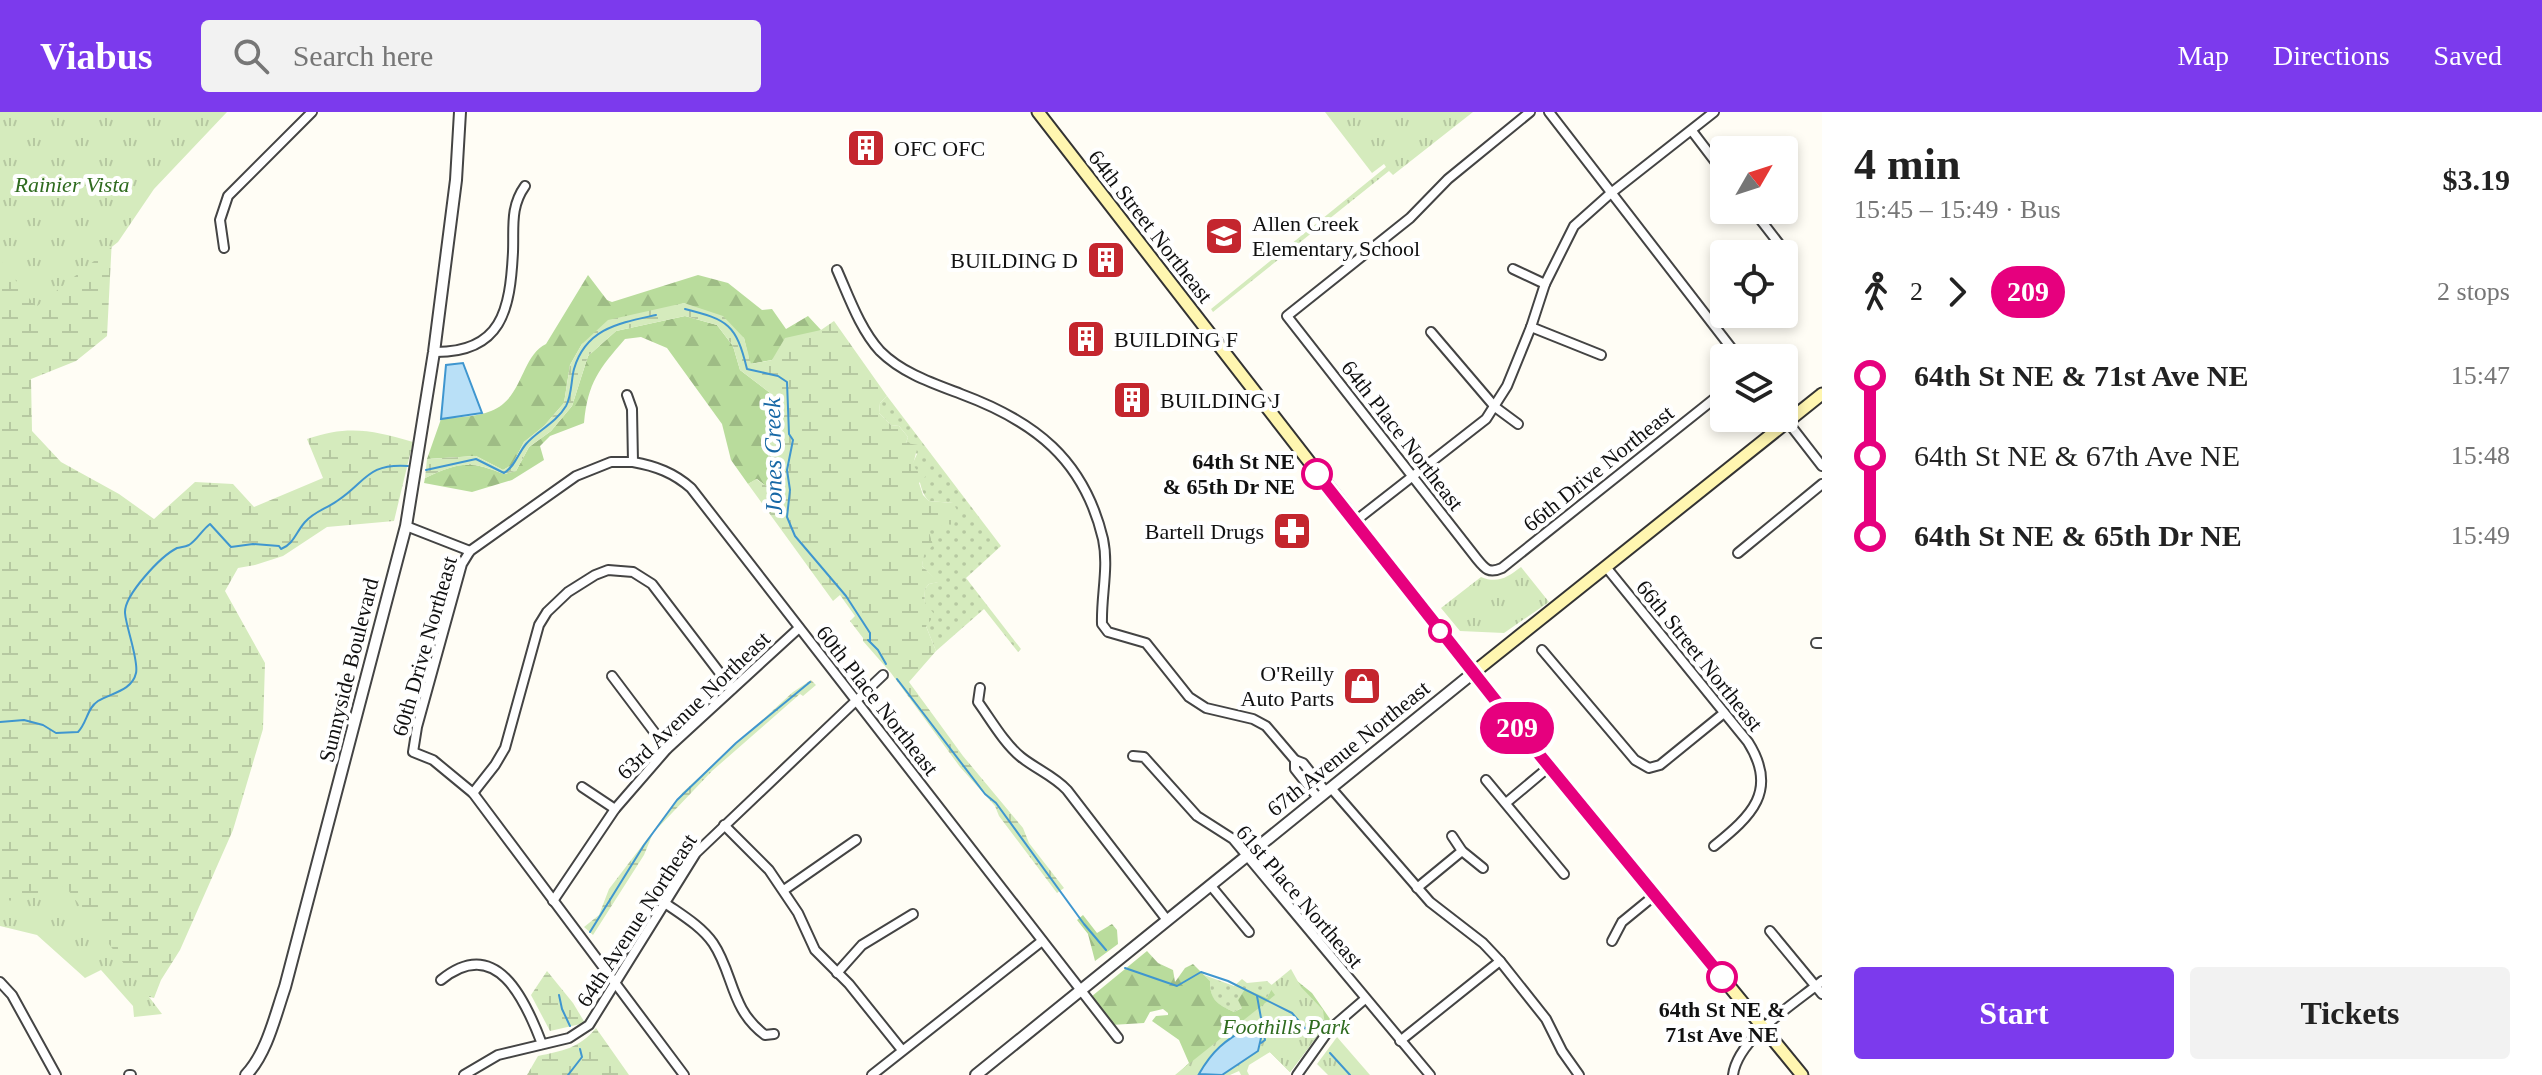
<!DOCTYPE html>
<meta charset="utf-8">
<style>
:root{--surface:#fff;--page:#f2f2f2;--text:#222;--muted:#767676;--accent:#7c3aed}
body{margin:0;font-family:Georgia,serif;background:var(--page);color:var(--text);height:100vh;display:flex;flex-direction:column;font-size:30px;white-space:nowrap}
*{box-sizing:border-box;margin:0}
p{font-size:26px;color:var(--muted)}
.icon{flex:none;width:44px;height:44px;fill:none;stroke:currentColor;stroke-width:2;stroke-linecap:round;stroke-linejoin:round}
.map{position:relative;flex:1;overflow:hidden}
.side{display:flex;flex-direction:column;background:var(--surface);width:720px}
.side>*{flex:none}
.badge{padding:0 16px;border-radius:26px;font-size:28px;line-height:52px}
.needle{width:52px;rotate:51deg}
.fabs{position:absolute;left:1710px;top:24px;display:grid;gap:16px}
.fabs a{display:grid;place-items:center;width:88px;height:88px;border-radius:8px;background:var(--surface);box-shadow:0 4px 12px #0003;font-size:40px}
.map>.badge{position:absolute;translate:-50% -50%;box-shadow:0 0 0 4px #fff}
.legs{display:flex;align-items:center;gap:12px;height:88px;padding:0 32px;font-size:26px}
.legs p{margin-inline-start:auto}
.summary{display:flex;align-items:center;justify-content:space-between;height:136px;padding:0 32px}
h1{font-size:44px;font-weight:600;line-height:60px}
.cta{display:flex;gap:16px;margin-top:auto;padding:16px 32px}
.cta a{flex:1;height:92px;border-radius:8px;background:var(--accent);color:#fff;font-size:32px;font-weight:600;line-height:92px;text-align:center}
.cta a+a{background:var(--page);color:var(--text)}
ul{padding:0 32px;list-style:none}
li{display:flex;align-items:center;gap:28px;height:80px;font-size:30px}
li i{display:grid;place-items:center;width:12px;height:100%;margin:0 10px;background:currentColor}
li i::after{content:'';width:20px;height:20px;margin:-10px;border:6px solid;border-radius:50%;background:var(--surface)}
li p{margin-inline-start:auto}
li:first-child i{background:linear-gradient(#0000 50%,currentColor 0)}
li:last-child i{background:linear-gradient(currentColor 50%,#0000 0)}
header{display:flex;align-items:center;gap:48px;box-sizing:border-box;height:112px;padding:0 40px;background:var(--accent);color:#fff}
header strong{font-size:38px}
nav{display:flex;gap:44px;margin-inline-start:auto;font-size:28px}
.search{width:560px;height:72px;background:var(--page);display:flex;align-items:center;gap:20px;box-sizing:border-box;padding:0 28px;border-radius:8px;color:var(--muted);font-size:30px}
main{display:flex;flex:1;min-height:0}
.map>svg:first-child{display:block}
.grass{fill:url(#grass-dots)}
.forest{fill:url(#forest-firs)}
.wetland{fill:url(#wetland-marsh)}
.park{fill:url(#park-tufts)}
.water{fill:#b9e0f7;stroke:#3f96cf;stroke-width:2}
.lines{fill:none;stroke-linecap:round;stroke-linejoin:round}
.stream{stroke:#3f96cf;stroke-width:2}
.minor-casing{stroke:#444;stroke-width:12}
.tertiary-casing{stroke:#444;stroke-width:14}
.secondary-casing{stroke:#333;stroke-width:15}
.minor{stroke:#fff;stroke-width:8}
.tertiary{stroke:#fff;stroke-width:10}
.secondary{stroke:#fff6b0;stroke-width:11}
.line-1-casing{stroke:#fff;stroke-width:18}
.line-1{stroke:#e6007e;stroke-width:12}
.stop-1-dot{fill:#fff;stroke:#e6007e;stroke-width:4}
.labels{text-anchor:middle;stroke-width:8;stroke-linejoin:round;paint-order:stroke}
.poi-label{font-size:22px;fill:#111;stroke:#fff;text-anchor:start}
.park-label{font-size:22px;font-style:italic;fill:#2f6b1f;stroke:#fff}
.street-label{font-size:22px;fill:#111;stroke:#fff}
.stop-label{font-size:22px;font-weight:bold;fill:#111;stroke:#fff;text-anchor:end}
.water-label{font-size:24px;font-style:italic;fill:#1768a6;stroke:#fff}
</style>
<header>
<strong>Viabus</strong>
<div class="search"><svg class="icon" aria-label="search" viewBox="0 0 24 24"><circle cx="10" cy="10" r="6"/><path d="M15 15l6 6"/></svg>Search here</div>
<nav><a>Map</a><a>Directions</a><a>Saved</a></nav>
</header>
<main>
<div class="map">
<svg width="1822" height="963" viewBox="0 0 1822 963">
<defs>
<pattern id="grass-dots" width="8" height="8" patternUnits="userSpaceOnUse" patternTransform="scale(2)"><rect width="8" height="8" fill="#d5ebbd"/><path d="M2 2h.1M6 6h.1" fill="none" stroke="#b6c8a1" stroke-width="1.8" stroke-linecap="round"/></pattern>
<pattern id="forest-firs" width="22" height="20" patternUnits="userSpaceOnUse" patternTransform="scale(2)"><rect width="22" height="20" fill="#b9dc9c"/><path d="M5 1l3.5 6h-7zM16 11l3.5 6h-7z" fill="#9ebc85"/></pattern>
<pattern id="wetland-marsh" width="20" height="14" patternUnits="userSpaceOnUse" patternTransform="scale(2)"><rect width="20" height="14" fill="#d5ebbd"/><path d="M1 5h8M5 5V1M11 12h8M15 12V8" fill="none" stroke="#b6c8a1"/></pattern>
<pattern id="park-tufts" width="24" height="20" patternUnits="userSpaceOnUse" patternTransform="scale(2)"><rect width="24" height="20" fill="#d5ebbd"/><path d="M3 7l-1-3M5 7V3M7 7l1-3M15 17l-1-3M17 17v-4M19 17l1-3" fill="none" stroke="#b6c8a1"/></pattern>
</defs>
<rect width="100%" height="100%" fill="#fffdf5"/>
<g class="grass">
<path d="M887,284L1001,434L966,466L1021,537L1018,540L984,497L936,539L926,514L924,478L929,472L938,470L922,454L927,413L953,391L929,389C918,378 922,364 912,353L917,342L906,331L908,325L899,314L891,313L879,301L880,291Z"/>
<path d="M1204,863L1234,874L1242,867L1247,871L1267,869L1273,874L1267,886L1262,885L1234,900C1217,892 1210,889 1210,869Z"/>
</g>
<g class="forest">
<path d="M588,163L607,188L612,190L698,163L728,171L762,198L772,197L786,217L808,204L821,218L772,248L750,252L744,226L684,191L582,232L570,253L564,291L544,314L524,330L512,353L503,358L476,344L427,347L441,307C456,305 477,305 491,299C524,286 520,245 546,232Z"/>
<path d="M685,204L717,213L733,234L740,258L774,284C758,316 771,347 775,381L757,367L748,372L731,348L722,312L667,236L641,225L625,227C599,257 588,270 584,311L550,324L540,334L544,348L512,368L472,380L424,371L425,366C458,350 470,348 504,362L516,359L529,335L551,319L572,294L588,244L616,219Z"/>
<polygon points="1083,803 1097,821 1112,812 1117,818 1118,832 1095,849 1088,822 1077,808"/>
<path d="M1147,839L1158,851L1173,858L1175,870L1185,856L1193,852L1210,869C1210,888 1217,892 1234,900L1242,896L1238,888L1245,877L1267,886L1273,874L1291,864L1312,881L1330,907L1290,960L1270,940L1176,963L1189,951L1179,928L1152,909L1156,904L1168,903V901L1163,897L1150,900L1144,911L1111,913L1086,889Z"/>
</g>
<g class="wetland">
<path d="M0,0H190L112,126L107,224L76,249L31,267L32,319L61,350L119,382L154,407L195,370L233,372L254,395L323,366L307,327C348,313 372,318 413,330L394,409L327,415L283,444L255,453L238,456L225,479L265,551L263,617L233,718L180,838L161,868L154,886L131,881L106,856L0,790Z"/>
<path d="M684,191L723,204L744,226L751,252L772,248L785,226L821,218L834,209L887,284L880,291L879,301L891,313L899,314L908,325L906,331L918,333L913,353L919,361L927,355L931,359L919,371L923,383L929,389L953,391L957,398L954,413L944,412L939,416L927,414L933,433L924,443L922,454L939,470L929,472L924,478L925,491L935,503L926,514L936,539L909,570L963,644L1023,716L1029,731L1064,776L1057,781L999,704L995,694L960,655L891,561L863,529V526L850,509L855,504L840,483L833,489L748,372L756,367L775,380C771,345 758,318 774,284L740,258L733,234L717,213L685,204L616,219L588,244L572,294L551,319L529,335L516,359L504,362C470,348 459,350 425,366L427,347L476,344L503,358L512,353L524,330L544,314L564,291L570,253L582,232L608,208Z"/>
<polygon points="811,568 816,573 803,584 800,582 712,659 653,721 644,743 593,823 584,815 599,803 609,777 683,680 793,580"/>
<polygon points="547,859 573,891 585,911 550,919 531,883"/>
<path d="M596,916L629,963H527L538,944C562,939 580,936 596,916Z"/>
</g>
<g class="park">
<polygon points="5,0 227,0 154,77 118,130 36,195 0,148 0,4"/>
<polygon points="1325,0 1473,0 1393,63 1389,59 1213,200 1211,197 1386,55 1384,52 1372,61"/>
<path d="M1521,455L1549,490L1504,521L1460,519L1441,496L1481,465C1498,472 1508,465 1521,455Z"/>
<polygon points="65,774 162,902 134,905 133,894 101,858 85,866 37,823 0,814 0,787 19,790"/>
<polygon points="1291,857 1301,875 1323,898 1325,913 1290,960 1270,940 1249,953 1247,959 1249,963 1241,963 1239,959 1230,963 1175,963 1275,883 1269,875"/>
<polygon points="1337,925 1370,963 1328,963 1317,952"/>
</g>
<g class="water">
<polygon points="463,251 482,301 441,307 446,253"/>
<path d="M1249,915L1261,926L1258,939L1222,963L1199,962C1212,939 1225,928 1249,915Z"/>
</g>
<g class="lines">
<g class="stream">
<path d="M685,197C728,208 736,212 747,257L778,264L787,270L789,322L793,328L787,358L790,378L787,405L795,424L846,484L870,521V529"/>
<path d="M426,358L476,347L504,361C516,353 517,343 526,332C537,319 556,311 566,294C572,283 571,268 574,257C586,216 620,211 656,203"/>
<polyline points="868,528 878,538 886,552"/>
<polyline points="897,567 985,682 996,691 1084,812 1106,838"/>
<path d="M0,610L24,608L43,613L56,621L78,620C87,611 87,596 98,589C111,581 132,579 136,561C139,549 126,515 125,501C124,483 161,444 177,436C181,435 185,435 189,433C197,428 202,418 210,412L231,435L253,432L279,434L281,437C294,432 296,420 305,410C315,399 326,397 337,389C366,370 367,351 408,354"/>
<polyline points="590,820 644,733 677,688 736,631 810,570"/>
<polyline points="1125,856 1177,874 1201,860 1228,869 1292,901 1311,923"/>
<polyline points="559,883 562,897 570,914"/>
<polyline points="1257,884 1265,928 1261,931"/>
<polyline points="1330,941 1350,963"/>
<polyline points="568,963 582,945 580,937"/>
</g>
<defs>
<g id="minor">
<path d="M1530,0L1448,67L1410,106L1287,204L1477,447C1485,457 1489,462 1502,456L1724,279"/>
<polyline points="1549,0 1739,246"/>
<polyline points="1692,19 1724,61"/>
<polyline points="1753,98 1790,146"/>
<polyline points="224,136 220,108 228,84 312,0"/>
<polyline points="1513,157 1545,172"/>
<path d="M837,158C849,185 860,217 880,239C902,261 932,271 961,282C1034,309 1084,347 1103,427C1109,455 1101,484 1102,512L1108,520L1146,531L1189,585L1206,596L1253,607L1266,614L1295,648"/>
<polyline points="1531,215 1601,243"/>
<polyline points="1431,220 1495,295 1518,312"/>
<path d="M434,240C502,241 510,198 513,140C514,115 510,95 525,74"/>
<path d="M627,283L632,297L633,350C656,354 674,361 691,376L1118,926"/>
<polyline points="1784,305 1822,354"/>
<polyline points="633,350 611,350 576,364 470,439 462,452 417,615 413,640 433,648 473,681 684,963"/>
<polyline points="1354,410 1486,307 1507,274 1531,215 1545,172 1574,114 1611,81 1714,0"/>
<polyline points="406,414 470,439"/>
<polyline points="1738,441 1822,372"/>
<path d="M1606,455L1748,630C1779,679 1751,704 1714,734"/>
<polyline points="1816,531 1822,531"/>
<polyline points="1542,538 1635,648 1649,656 1660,653 1724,601"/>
<polyline points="612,564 667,637"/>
<path d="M980,576L978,590C991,608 1004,631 1021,645C1036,657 1054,664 1067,678L1167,808"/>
<polyline points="1133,644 1144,645 1197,704 1233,727 1430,963"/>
<polyline points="1486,668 1564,762"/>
<polyline points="582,675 615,697"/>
<polyline points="1331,676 1430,790 1483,831 1500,849 1546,907 1562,939 1579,963"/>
<polyline points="473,681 495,653 505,636 539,513 547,500 568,480 595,463 608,458 633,460 652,472 732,577"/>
<polyline points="1318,686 1295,657 1295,648 1303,651 1326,680"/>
<polyline points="1506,691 1549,655"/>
<polyline points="724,713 769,758 798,801 815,838 849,872 902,938"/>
<polyline points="1452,724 1462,739 1483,756"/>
<polyline points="1211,774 1249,820"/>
<polyline points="1417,776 1462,739"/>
<polyline points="784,778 856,728"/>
<polyline points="553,789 615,697 667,637 799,516"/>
<path d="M665,791C682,803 701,814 713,831C734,862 730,897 765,923L774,922"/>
<polyline points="1770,819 1822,882"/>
<polyline points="1612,829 1622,810 1655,783"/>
<polyline points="837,861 862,833 913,802"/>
<path d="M441,868C496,823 525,887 542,932"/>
<polyline points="0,870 12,883 56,963"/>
<polyline points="1400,929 1500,849"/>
<polyline points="129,963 131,963"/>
<polyline points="464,963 498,943 569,926 589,913 696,741 883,563"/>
<polyline points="872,963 1042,829"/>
<polyline points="1297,963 1329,918 1365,887"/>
<path d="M1733,963C1738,926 1794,892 1822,869"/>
</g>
<g id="tertiary">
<path d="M246,963C267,941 275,904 285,875L406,414L434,240L456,68L460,0"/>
<polyline points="976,963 1473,561"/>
</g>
<g id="secondary">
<polyline points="1038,0 1473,561 1802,963"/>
<polyline points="1473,561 1822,282"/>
</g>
</defs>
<use href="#minor" class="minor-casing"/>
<use href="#tertiary" class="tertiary-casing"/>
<use href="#secondary" class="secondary-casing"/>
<use href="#minor" class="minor"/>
<use href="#tertiary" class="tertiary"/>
<use href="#secondary" class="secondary"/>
</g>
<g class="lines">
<defs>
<polyline id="line-1" points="1317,362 1511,608 1722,865"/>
</defs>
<use href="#line-1" class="line-1-casing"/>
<use href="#line-1" class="line-1"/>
</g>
<defs>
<symbol id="building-square" viewBox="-11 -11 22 22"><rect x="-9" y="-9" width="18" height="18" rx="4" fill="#c4262e" stroke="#fff"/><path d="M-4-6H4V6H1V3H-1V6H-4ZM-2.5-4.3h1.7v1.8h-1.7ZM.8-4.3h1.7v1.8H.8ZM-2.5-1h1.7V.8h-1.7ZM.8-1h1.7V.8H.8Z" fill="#fff"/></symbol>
<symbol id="school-square" viewBox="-11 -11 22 22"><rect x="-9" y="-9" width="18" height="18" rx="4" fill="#c4262e" stroke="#fff"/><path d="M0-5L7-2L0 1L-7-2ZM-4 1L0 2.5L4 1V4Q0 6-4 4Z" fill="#fff"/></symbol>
<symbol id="pharmacy-square" viewBox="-11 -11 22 22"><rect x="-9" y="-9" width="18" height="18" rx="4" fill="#c4262e" stroke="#fff"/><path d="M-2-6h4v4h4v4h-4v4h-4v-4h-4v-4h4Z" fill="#fff"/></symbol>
<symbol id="shop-square" viewBox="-11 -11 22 22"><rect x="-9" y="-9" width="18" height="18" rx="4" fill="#c4262e" stroke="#fff"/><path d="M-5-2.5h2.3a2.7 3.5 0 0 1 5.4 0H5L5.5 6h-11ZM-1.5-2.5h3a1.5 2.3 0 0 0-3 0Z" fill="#fff"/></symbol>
</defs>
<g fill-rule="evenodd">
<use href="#building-square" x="844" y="14" width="44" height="44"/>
<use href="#school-square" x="1202" y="102" width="44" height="44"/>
<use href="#building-square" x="1084" y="126" width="44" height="44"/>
<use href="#building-square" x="1064" y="205" width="44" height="44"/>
<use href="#building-square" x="1110" y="266" width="44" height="44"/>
<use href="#pharmacy-square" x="1270" y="397" width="44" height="44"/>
<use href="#shop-square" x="1340" y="552" width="44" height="44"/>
</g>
<g class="stop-1-dot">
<circle cx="1317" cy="362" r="14"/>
<circle cx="1440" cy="519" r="10"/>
<circle cx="1722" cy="865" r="14"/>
</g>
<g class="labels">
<g class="poi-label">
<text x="894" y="44">OFC OFC</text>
<text x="1252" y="119">Allen Creek<tspan x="1252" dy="25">Elementary School</tspan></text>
<text x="1078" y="156" text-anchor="end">BUILDING D</text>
<text x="1114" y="235">BUILDING F</text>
<text x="1160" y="296">BUILDING J</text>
<text x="1264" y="427" text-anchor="end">Bartell Drugs</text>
<text x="1334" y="569" text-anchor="end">O'Reilly<tspan x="1334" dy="25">Auto Parts</tspan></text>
</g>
<g class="park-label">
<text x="72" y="80">Rainier Vista</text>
<text x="1286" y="922">Foothills Park</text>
</g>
<g class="street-label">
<text transform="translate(1151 114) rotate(52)" y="8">64th Street Northeast</text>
<text transform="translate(1403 323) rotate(52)" y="8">64th Place Northeast</text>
<text transform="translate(1598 356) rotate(-39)" y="8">66th Drive Northeast</text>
<text transform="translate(424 534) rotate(-74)" y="8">60th Drive Northeast</text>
<text transform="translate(1700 543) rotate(51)" y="8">66th Street Northeast</text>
<text transform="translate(348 558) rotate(-76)" y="8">Sunnyside Boulevard</text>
<text transform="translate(878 588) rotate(52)" y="8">60th Place Northeast</text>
<text transform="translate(693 593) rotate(-44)" y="8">63rd Avenue Northeast</text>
<text transform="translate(1348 636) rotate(-39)" y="8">67th Avenue Northeast</text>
<text transform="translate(1300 784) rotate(49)" y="8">61st Place Northeast</text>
<text transform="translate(636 808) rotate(-57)" y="8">64th Avenue Northeast</text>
</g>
<g class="stop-label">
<text x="1295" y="357">64th St NE<tspan x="1295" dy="25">&amp; 65th Dr NE</tspan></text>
<text x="1722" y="905" text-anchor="middle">64th St NE &amp;<tspan x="1722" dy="25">71st Ave NE</tspan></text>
</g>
<g class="water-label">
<text transform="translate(773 344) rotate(-91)" y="8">Jones Creek</text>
</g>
</g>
</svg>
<div class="fabs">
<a><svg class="needle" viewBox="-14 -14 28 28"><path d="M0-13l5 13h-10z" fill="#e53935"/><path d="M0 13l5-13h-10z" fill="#767676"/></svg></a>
<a><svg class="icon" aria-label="locate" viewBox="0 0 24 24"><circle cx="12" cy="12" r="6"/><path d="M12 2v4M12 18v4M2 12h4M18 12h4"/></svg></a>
<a><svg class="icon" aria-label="layers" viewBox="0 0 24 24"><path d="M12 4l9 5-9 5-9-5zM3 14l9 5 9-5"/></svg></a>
</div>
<b class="badge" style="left:1517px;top:616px;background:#e6007e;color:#fff">209</b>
</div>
<section class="side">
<div class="summary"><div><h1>4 min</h1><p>15:45 – 15:49 · Bus</p></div><b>$3.19</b></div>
<div class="legs"><svg class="icon" aria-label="walk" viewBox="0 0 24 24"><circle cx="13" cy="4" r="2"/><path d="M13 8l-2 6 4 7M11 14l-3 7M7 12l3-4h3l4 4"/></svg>2<svg class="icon" aria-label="forward" viewBox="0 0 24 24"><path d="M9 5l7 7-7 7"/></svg><b class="badge" style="background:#e6007e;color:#fff">209</b><p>2 stops</p></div>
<ul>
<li><i style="color:#e6007e"></i><b>64th St NE &amp; 71st Ave NE</b><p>15:47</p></li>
<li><i style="color:#e6007e"></i><span>64th St NE &amp; 67th Ave NE</span><p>15:48</p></li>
<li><i style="color:#e6007e"></i><b>64th St NE &amp; 65th Dr NE</b><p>15:49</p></li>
</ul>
<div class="cta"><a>Start</a><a>Tickets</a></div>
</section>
</main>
